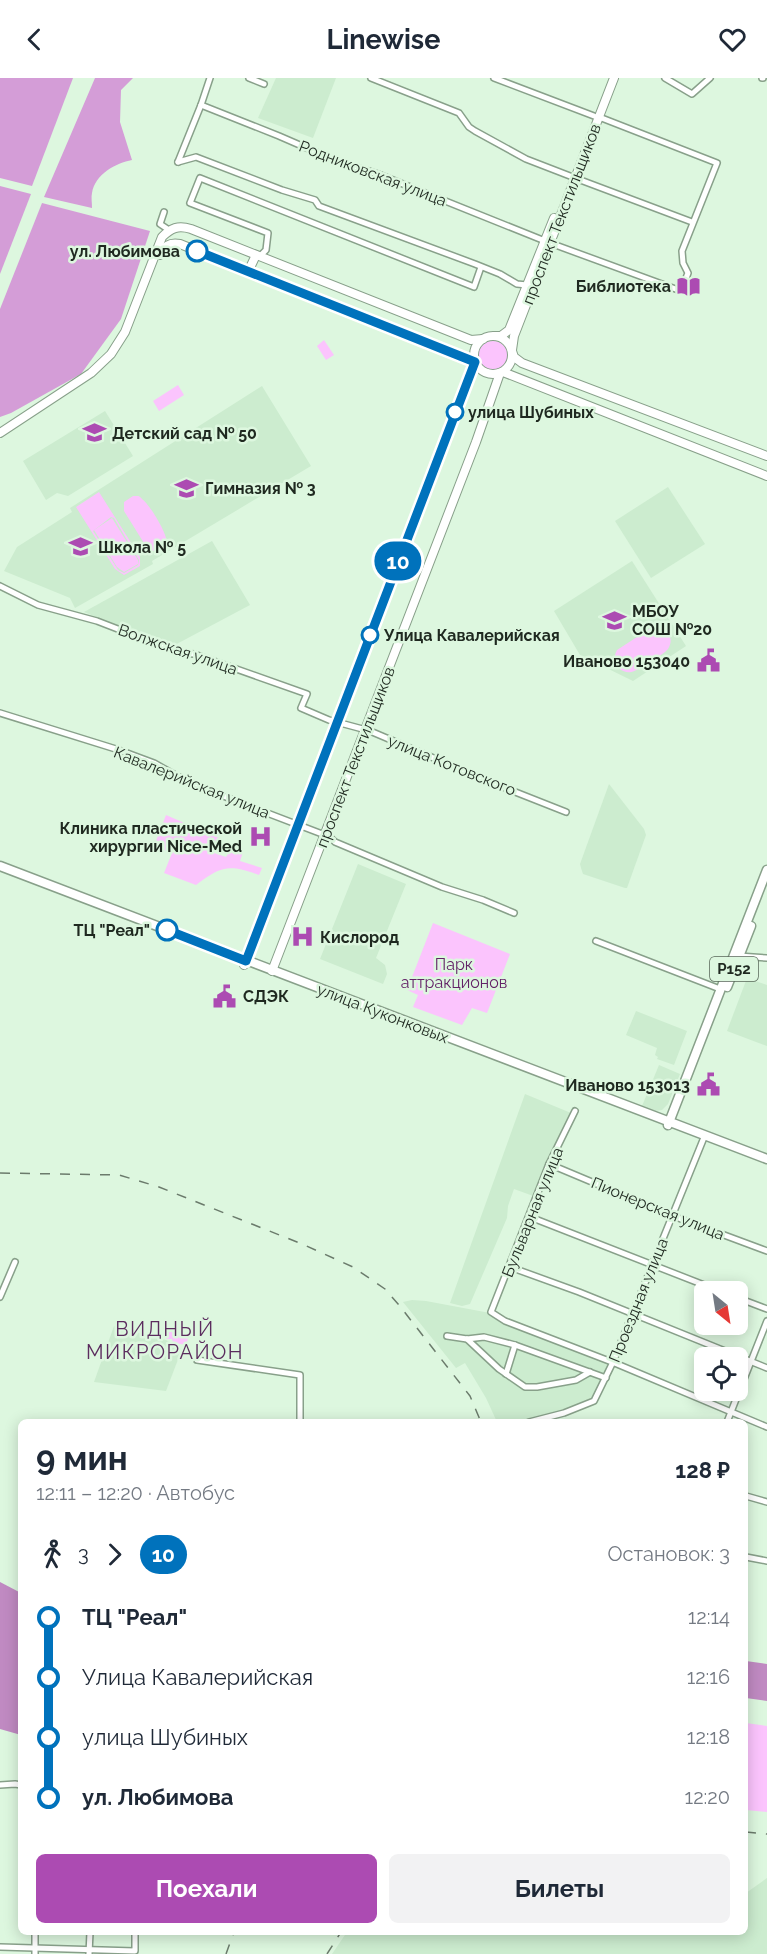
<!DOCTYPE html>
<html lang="ru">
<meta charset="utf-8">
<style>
:root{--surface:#fff;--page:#f2f2f3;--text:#1f2937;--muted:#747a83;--accent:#ac4bb2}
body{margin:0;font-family:Raleway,sans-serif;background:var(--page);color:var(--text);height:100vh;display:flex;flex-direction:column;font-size:22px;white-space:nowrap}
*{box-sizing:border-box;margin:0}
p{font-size:20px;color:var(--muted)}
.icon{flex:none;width:33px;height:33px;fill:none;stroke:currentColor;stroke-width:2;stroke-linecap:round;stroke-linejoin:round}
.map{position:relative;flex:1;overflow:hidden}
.details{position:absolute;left:18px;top:1341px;width:730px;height:516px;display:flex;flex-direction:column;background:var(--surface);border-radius:9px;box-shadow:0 3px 15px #0003}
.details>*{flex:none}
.badge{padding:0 12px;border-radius:20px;font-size:21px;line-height:39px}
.needle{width:39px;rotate:150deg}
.buttons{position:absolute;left:694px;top:1203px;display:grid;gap:12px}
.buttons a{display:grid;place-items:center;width:54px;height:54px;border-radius:9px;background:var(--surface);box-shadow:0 3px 15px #0003;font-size:30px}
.map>.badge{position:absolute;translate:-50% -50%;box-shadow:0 0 0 3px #fff}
.legs{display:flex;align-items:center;gap:9px;height:66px;padding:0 18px;font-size:20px}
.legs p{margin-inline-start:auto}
.headline{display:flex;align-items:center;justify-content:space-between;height:102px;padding:0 18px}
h1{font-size:33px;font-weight:700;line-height:45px}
.cta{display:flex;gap:12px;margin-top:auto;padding:12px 18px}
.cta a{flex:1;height:69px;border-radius:9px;background:var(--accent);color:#fff;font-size:24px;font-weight:700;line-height:69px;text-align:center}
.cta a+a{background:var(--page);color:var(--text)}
ul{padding:0 18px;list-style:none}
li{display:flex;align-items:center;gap:21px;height:60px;font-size:22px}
li i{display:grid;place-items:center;width:9px;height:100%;margin:0 8px;background:currentColor}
li i::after{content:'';width:15px;height:15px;margin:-8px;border:4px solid;border-radius:50%;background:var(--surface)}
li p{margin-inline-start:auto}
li:first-child i{background:linear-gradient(#0000 50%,currentColor 0)}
li:last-child i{background:linear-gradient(currentColor 50%,#0000 0)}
header{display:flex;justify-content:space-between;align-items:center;height:78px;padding:0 18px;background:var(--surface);font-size:27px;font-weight:700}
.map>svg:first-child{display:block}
.built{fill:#cceccf}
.green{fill:#fbc4fd;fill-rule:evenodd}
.forest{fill:#d49dd7}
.water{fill:#c08ac2}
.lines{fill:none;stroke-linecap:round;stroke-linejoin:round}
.minor-casing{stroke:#88a08a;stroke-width:8}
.secondary-casing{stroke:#88a08a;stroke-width:10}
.primary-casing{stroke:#88a08a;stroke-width:11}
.minor{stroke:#fff;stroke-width:5}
.secondary{stroke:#fff;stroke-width:8}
.primary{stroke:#fff;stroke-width:8}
.rail{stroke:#6b7b6c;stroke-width:1.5;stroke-dasharray:10 10;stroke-linecap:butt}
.line-1-casing{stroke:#fff;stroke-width:14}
.line-1{stroke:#0072bc;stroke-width:9}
.stop-1-dot{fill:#fff;stroke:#0072bc;stroke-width:3}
.labels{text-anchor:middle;stroke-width:5;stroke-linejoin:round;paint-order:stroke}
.shield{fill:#ddf7df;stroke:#586759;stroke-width:1.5}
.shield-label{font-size:15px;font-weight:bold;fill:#1f2920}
.street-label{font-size:16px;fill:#1f2920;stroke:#ddf7df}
.stop-label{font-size:16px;font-weight:bold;fill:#1f2920;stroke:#ddf7df;text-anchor:end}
.poi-label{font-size:16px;font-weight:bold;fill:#1f2920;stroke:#ddf7df;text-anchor:start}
.park-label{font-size:16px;fill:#632267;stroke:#ddf7df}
.quarter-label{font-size:20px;letter-spacing:1.5px;fill:#5b2c5e;stroke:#ddf7df}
</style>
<header><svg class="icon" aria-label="back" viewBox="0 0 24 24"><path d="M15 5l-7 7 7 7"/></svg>Linewise<svg class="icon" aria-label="heart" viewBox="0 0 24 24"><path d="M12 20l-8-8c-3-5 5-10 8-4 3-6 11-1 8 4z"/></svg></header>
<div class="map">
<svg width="767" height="1876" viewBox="0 0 767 1876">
<rect width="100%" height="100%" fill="#ddf7df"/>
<g class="built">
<polygon points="276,0 336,0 313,60 258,40"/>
<polygon points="262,308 311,388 152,483 153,486 75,530 70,520 4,493 17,469 72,434 70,430"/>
<polygon points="105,333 133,378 68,418 57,415 46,422 23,383"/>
<polygon points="668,409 705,466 651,500 615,443"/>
<polygon points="212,463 250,527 171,569 84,534"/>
<polygon points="632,483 686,568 633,603 580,577 554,533"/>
<polygon points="609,706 644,751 646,757 627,810 625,810 583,796 581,790 580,786"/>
<polygon points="358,786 406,806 376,880 385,887 387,896 383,906 320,881"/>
<polygon points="747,900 767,907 767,968 727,953"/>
<polygon points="636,933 687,953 674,987 657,981 658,979 655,977 657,970 626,957"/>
<polygon points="659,987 680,996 668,1026 662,1032 655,1033 642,1028"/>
<polygon points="525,1016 571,1035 559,1063 554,1067 536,1119 514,1111 508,1128 507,1140 470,1226 462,1228 450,1225"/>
<polygon points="412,1222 426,1223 490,1235 610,1287 593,1322 551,1337 521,1344 497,1344 486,1320 465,1285 456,1290 403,1224"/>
<polygon points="114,1248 166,1262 182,1271 166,1313 94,1304"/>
<polygon points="767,1800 767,1876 332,1876 347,1854 746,1854 746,1815"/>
</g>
<g class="green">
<polygon points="324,262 334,277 326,282 317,268"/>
<circle cx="493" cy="278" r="15"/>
<polygon points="178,307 184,317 159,333 153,323"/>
<path d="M99,414L140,479V488L124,497L115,491L76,429ZM111,439L114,440L139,482L138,487L124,495L118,492L93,453Z"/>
<path d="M133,418C138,418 139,417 142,421C150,427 167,455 167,465L162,472L153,473L147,470L124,433V424Z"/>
<polygon points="112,440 138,482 138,486 124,494 117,489 94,452"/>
<path d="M654,548C665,548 676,559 668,571C664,576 638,593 631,594C627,595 622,593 618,590C613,584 614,578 617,572Z"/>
<path d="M166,737L219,760L214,775L226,779L232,770L243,774L240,783L262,790L259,797C229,786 221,788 196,807L164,795L172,775L154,768Z"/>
<polygon points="433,845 510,876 487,935 472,930 462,947 413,929 418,917 407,912"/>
<polygon points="165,1254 172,1254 173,1258 188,1257 187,1267 173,1265 172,1261 166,1261"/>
<polygon points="746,1645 767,1648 767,1734 746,1732"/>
</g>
<g class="forest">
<polygon points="0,0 73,0 32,108 0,100"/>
<path d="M95,0H133L121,12L120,44L132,82C116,85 95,96 92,115C91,119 92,125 92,130L44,119Z"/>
<polygon points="0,108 31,116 0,196"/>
<polygon points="42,125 150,153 121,241 81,296 11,335 0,339 0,231"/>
</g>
<g class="water">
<polygon points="0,1504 21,1515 21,1657 0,1651"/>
<polygon points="746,1583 767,1586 767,1623 746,1620"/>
</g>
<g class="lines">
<defs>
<g id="minor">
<polyline points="249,0 264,6"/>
<polyline points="371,0 459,35 469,49 475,53 526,81 570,98"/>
<polyline points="494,0 594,38"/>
<polyline points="665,0 692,16 710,0"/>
<polyline points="762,0 763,0"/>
<polyline points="201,27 279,58 332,81 378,96 545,163"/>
<polyline points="178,84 196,79 282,112 315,122 319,128 475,186 500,196 517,206 527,207"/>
<polyline points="178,84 201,27 210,0"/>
<polyline points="575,100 692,144"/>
<polyline points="164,134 160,146 169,152"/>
<polyline points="550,165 681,213 688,195 683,185 682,173 717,85 599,39"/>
<polyline points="260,178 266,172 268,155 190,125 200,100 474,209 481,189"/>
<polyline points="0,508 38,527 97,543 180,575 194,576 307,616 301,630 329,642 370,653 490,704 566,734"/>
<polyline points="0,635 119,672 154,685 177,698 233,722 330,759 335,764 442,809 483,822 514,835"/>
<polyline points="596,863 720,911"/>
<polyline points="739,878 767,880"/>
<polyline points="575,1033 549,1086 491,1234 505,1243 617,1286 767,1349"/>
<polyline points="549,1086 673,1138 767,1173"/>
<polyline points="530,1139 722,1214"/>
<polyline points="510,1189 579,1214 767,1290"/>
<polyline points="0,1219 15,1184"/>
<polyline points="738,1220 767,1231"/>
<polyline points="447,1258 467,1261 484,1259 515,1267 606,1300"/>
<polyline points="467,1261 499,1291 525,1309 537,1309 576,1302 590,1294"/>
<polyline points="197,1282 300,1297 300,1344"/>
<polyline points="506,1296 515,1267"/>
<polyline points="529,1344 564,1335 594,1323 613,1284 705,1057"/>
<polyline points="727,1344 767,1243"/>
<polyline points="746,1418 767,1424"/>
<polyline points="746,1479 767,1483"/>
<polyline points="0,1707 15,1706 21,1707"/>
<polyline points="0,1869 135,1873 135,1854"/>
<polyline points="35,1876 35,1854"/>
<polyline points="89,1876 90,1854"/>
</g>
<g id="secondary">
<path d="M160,177C163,168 170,164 180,166L475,284"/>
<polyline points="248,194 256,177"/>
<circle cx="493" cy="277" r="19"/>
<polyline points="495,258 501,258 509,252 554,140"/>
<polyline points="512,272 514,258 614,0"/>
<polyline points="512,273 514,279 522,285 767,378"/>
<polyline points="503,294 767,398"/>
<path d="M0,355L91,295L111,276L125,254L162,159C171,150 178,147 191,151L471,262L483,261"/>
<polyline points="244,887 475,284"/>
<polyline points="272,893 476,364 500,295"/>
</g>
<g id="primary">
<polyline points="0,788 767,1081"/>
<polyline points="727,909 751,848"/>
<polyline points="668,1047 767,792"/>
</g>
</defs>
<use href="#minor" class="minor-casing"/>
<use href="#secondary" class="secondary-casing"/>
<use href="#primary" class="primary-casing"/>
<use href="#minor" class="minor"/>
<use href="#secondary" class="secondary"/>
<use href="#primary" class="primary"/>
<g class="rail">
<polyline points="0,1095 119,1097 159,1109 302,1166 353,1189 385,1211 399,1227 470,1318 481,1344"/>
<polyline points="746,1754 767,1756"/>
<polyline points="226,1876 234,1854"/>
<polyline points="327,1876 341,1854"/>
</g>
</g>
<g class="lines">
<defs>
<polyline id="line-1" points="167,852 246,883 475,284 197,173"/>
</defs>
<use href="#line-1" class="line-1-casing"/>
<use href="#line-1" class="line-1"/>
</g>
<defs>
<symbol id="library-bare" viewBox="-9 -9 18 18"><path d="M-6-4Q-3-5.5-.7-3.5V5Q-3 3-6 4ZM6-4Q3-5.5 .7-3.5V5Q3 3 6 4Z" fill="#ac4bb2" stroke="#ddf7df" stroke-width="2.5" paint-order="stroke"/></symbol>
<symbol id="school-bare" viewBox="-9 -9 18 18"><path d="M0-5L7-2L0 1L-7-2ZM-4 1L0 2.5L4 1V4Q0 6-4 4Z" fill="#ac4bb2" stroke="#ddf7df" stroke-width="2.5" paint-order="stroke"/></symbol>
<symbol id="civic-bare" viewBox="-9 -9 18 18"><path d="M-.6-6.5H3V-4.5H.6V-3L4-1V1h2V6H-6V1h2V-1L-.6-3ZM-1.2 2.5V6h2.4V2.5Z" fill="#ac4bb2" stroke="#ddf7df" stroke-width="2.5" paint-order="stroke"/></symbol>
<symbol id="hospital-bare" viewBox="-9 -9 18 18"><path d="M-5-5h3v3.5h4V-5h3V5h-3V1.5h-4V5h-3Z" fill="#ac4bb2" stroke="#ddf7df" stroke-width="2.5" paint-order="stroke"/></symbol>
</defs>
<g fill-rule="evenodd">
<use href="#library-bare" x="672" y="192" width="33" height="33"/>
<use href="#school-bare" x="78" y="338" width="33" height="33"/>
<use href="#school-bare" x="170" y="394" width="33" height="33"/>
<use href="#school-bare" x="64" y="452" width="33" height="33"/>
<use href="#school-bare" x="598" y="526" width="33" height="33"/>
<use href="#civic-bare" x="692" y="566" width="33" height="33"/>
<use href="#hospital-bare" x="244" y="742" width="33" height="33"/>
<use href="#hospital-bare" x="286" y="842" width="33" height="33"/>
<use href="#civic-bare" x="208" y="902" width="33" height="33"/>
<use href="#civic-bare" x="692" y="990" width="33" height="33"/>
</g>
<g class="stop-1-dot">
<circle cx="197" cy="173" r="10"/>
<circle cx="455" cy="334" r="8"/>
<circle cx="370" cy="557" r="8"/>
<circle cx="167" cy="852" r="10"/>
</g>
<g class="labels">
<rect class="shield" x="710" y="879" width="48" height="24" rx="4.5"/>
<g class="shield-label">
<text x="734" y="896">Р152</text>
</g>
<g class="street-label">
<text transform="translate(373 95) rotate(21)" y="6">Родниковская улица</text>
<text transform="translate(561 136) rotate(-69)" y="6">проспект Текстильщиков</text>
<text transform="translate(178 571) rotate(19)" y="6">Волжская улица</text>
<text transform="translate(355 679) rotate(-69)" y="6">проспект Текстильщиков</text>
<text transform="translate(452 687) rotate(22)" y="6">улица Котовского</text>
<text transform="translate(192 704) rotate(22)" y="6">Кавалерийская улица</text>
<text transform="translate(383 935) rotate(21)" y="6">улица Куконковых</text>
<text transform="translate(658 1130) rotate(22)" y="6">Пионерская улица</text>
<text transform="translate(532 1134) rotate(-68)" y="6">Бульварная улица</text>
<text transform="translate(638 1222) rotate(-68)" y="6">Проездная улица</text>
</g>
<g class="stop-label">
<text x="180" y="179">ул. Любимова</text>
<text x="468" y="340" text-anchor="start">улица Шубиных</text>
<text x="384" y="563" text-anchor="start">Улица Кавалерийская</text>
<text x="150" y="858">ТЦ "Реал"</text>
</g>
<g class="poi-label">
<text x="671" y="214" text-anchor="end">Библиотека</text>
<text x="112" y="361">Детский сад № 50</text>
<text x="205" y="416">Гимназия № 3</text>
<text x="98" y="475">Школа № 5</text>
<text x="632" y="539">МБОУ<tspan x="632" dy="18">СОШ №20</tspan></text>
<text x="690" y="589" text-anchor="end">Иваново 153040</text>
<text x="242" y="756" text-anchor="end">Клиника пластической<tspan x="242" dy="18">хирургии Nice-Med</tspan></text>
<text x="320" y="865">Кислород</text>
<text x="243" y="924">СДЭК</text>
<text x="690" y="1013" text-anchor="end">Иваново 153013</text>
</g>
<g class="park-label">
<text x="454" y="892">Парк<tspan x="454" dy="18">аттракционов</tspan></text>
</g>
<g class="quarter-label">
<text x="165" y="1258">ВИДНЫЙ<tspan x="165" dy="23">МИКРОРАЙОН</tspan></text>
</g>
</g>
</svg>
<div class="buttons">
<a><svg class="needle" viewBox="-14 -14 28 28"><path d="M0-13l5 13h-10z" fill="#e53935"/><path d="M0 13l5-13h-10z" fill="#747a83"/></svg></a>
<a><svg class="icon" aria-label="locate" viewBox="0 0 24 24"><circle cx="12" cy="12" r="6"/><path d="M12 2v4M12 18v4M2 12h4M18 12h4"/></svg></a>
</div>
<b class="badge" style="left:398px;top:483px;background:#0072bc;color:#fff">10</b>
<section class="details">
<div class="headline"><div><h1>9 мин</h1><p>12:11 – 12:20 · Автобус</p></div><b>128 ₽</b></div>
<div class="legs"><svg class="icon" aria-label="walk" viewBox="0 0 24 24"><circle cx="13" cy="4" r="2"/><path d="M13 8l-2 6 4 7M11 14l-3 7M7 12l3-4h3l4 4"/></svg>3<svg class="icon" aria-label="forward" viewBox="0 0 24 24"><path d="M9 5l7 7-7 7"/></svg><b class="badge" style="background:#0072bc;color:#fff">10</b><p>Остановок: 3</p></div>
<ul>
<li><i style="color:#0072bc"></i><b>ТЦ &quot;Реал&quot;</b><p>12:14</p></li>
<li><i style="color:#0072bc"></i><span>Улица Кавалерийская</span><p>12:16</p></li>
<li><i style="color:#0072bc"></i><span>улица Шубиных</span><p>12:18</p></li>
<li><i style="color:#0072bc"></i><b>ул. Любимова</b><p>12:20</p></li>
</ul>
<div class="cta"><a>Поехали</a><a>Билеты</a></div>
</section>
</div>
